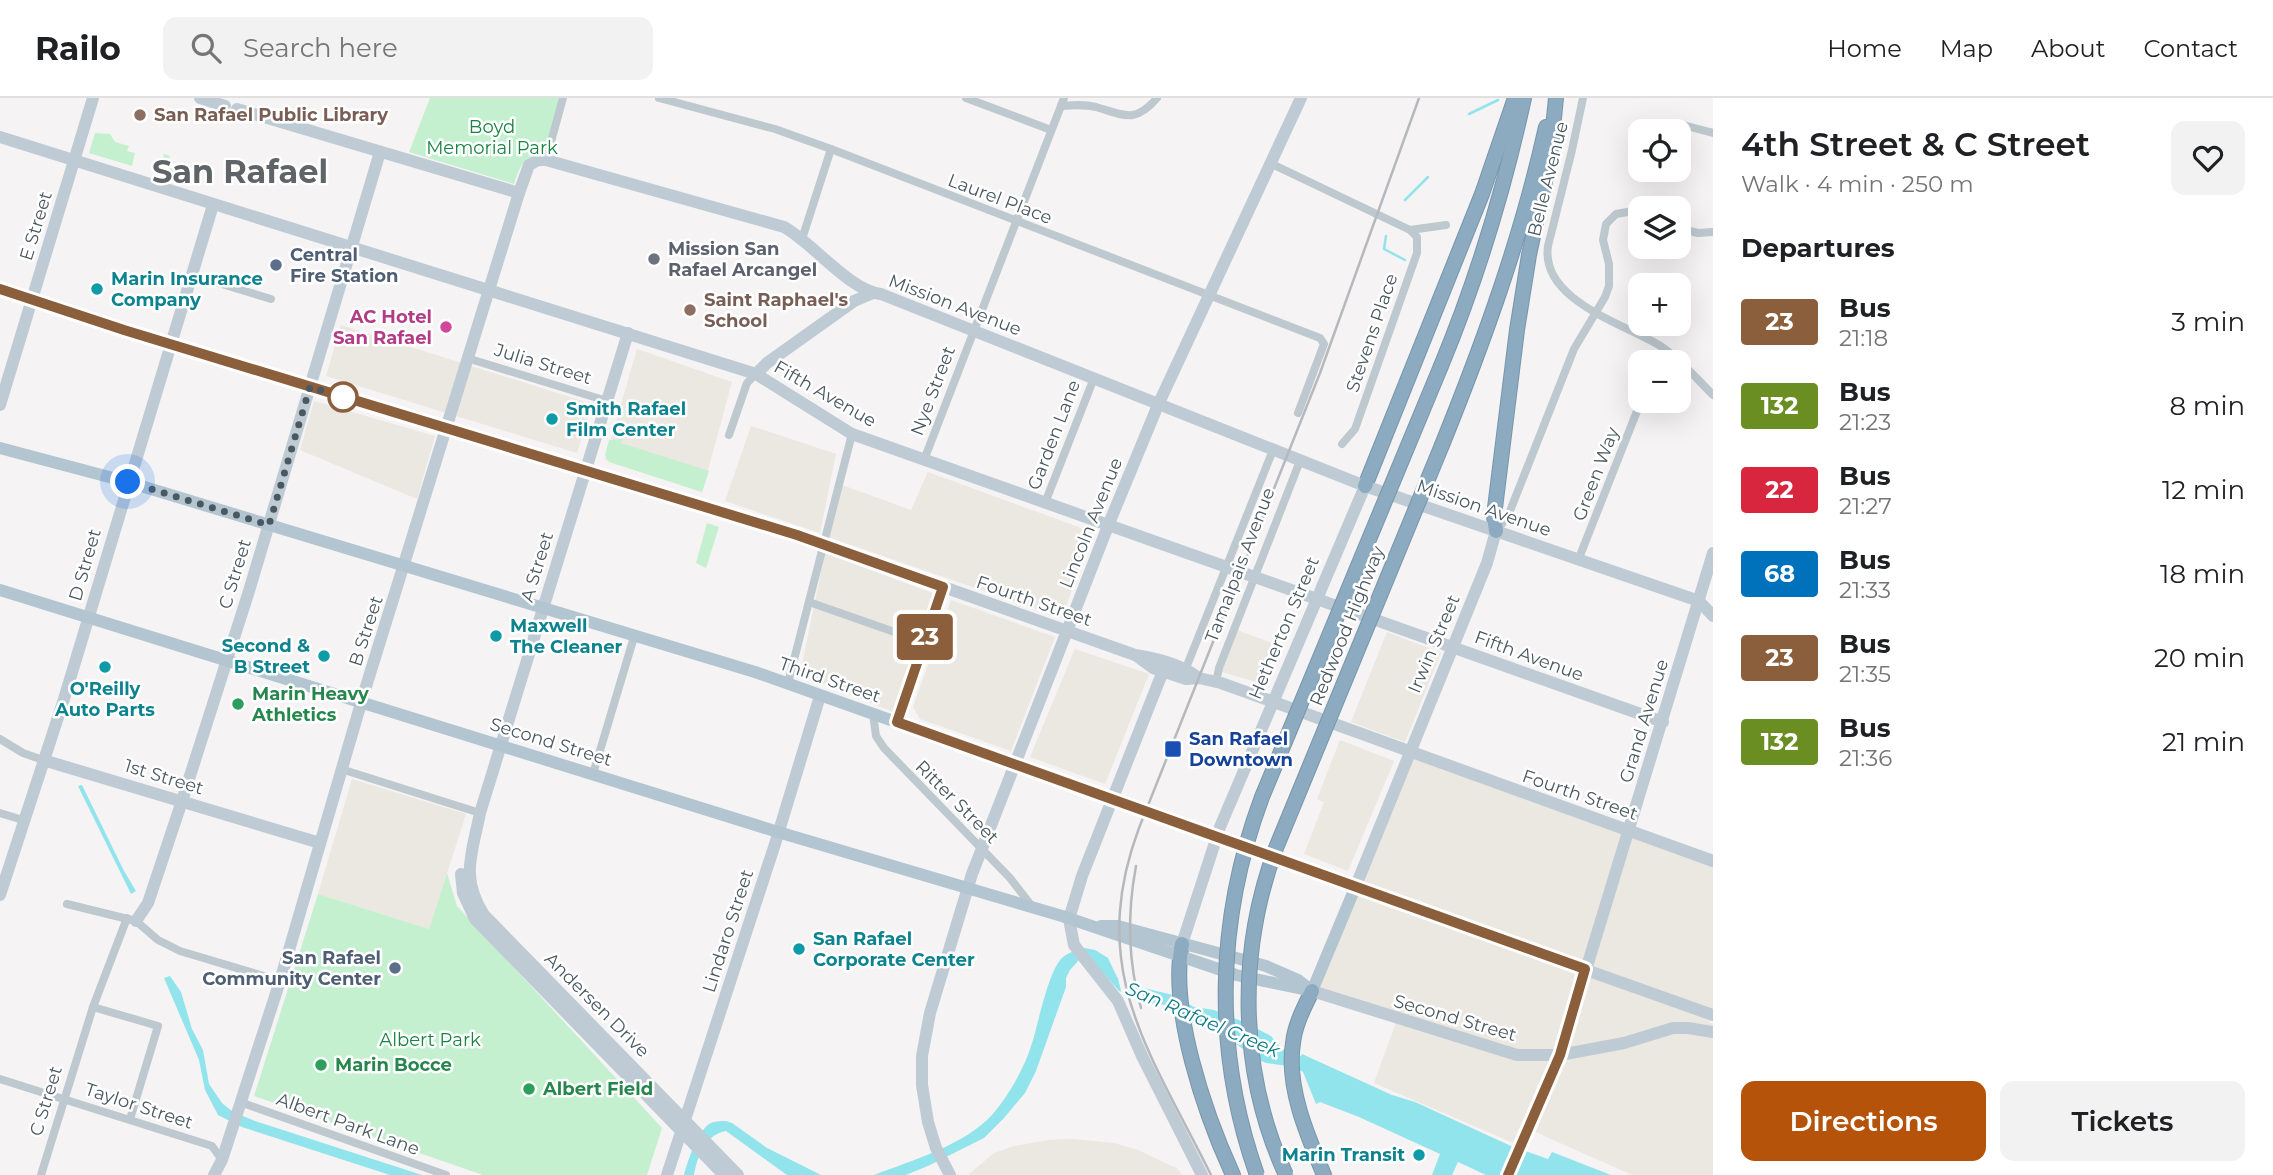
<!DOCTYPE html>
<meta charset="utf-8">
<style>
:root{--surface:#fff;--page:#f2f2f2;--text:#202124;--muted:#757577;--line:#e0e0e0;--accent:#b45309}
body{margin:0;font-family:Montserrat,sans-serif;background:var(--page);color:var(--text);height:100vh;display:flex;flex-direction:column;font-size:26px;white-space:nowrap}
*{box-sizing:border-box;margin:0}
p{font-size:23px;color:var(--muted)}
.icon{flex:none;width:38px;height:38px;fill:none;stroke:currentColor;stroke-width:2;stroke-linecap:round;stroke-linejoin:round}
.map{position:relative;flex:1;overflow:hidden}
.side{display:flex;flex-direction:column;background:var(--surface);width:560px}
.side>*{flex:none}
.badge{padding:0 14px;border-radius:5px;font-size:24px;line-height:46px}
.fabs{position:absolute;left:1628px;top:21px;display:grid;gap:14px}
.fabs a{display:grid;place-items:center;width:63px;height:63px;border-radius:14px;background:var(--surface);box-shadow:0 7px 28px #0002;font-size:35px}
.you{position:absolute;width:35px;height:35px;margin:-18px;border:5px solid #fff;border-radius:50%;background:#1a73e8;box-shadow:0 0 0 10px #1a73e833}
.map>.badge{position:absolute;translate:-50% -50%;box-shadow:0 0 0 4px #fff}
h2{padding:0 28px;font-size:26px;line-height:63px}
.round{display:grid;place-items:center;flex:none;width:74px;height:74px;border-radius:14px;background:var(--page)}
.overview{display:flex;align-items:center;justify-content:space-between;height:119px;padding:0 28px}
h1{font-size:33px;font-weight:600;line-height:52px}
.primary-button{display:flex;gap:14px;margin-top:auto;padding:14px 28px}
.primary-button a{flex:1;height:80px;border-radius:14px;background:var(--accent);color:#fff;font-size:28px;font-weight:600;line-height:80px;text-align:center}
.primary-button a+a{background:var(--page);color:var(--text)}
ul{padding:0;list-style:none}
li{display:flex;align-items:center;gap:21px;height:84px;padding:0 28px}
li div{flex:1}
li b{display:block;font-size:26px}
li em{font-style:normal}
li .badge{min-width:77px;font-weight:700;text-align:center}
header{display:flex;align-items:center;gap:42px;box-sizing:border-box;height:98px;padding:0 35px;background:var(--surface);border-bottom:2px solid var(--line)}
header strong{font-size:33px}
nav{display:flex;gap:38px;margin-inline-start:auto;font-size:24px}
.search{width:490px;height:63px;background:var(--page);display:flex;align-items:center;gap:18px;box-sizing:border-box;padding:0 24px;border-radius:14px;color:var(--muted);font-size:26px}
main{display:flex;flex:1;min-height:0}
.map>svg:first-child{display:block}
.commercial{fill:#ebe7e1}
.green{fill:#c4f0d0}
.water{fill:#91e4ec}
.pier{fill:#f5f3f3}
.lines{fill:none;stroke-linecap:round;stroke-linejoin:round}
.stream{stroke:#91e4ec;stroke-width:2.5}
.highway-casing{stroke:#7796ac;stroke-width:16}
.street{stroke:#bec9cf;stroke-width:8}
.secondary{stroke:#bfcbd4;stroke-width:12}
.primary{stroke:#b3c5d0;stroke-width:12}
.highway{stroke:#8cabc0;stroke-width:14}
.rail{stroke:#b5b9bd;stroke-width:2.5}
.highway-bridge-casing{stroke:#7796ac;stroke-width:16;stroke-linecap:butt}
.highway-bridge{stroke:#8cabc0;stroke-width:14}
.line-casing{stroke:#fff;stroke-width:16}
.line{stroke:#8b5e3c;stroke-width:10}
.walk{stroke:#4a5860;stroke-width:7;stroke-dasharray:0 12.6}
.education-dot{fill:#8d6e63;stroke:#fff;stroke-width:2.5}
.worship-dot{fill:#6b7280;stroke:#fff;stroke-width:2.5}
.service-dot{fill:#5c6f8a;stroke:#fff;stroke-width:2.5}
.culture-dot{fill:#0f9aa8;stroke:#fff;stroke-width:2.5}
.hotel-dot{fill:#d1479c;stroke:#fff;stroke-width:2.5}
.stop-dot{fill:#fff;stroke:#8b5e3c;stroke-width:3.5}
.leisure-dot{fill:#2e9e5b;stroke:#fff;stroke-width:2.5}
.transit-dot{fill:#1a4fb4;stroke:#fff;stroke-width:2.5}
.labels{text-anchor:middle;stroke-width:5;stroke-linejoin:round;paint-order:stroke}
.education-label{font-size:18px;font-weight:bold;fill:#785e54;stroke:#fff;text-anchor:start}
.park-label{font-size:18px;fill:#198442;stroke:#fff}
.street-label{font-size:18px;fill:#4a5860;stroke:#fff}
.worship-label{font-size:18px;font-weight:bold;fill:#5b616d;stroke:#fff;text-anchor:start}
.service-label{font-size:18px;font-weight:bold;fill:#4e5e75;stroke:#fff;text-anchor:start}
.culture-label{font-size:18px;font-weight:bold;fill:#0d838f;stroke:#fff;text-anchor:start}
.hotel-label{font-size:18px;font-weight:bold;fill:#b23c85;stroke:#fff;text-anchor:end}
.leisure-label{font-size:18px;font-weight:bold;fill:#27864d;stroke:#fff;text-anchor:start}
.transit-label{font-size:18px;font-weight:bold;fill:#164399;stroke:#fff;text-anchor:start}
.water-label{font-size:19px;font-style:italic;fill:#0f7c88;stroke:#fff}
.town-label{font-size:32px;font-weight:bold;fill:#5f6468;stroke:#fff}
</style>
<header>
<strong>Railo</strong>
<div class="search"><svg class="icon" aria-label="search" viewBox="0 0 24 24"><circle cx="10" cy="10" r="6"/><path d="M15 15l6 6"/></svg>Search here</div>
<nav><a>Home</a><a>Map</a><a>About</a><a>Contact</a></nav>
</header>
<main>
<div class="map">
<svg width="1713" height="1077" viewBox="0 0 1713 1077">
<rect width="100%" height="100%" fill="#f5f3f3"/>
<g class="commercial">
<polygon points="341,227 592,306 577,355 326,278"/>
<polygon points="637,251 732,284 702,394 605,362"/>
<polygon points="314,303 435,338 417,401 300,352"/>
<polygon points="751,328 836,356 820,435 725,403"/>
<polygon points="928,374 1092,434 1062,520 828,439 842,387 911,412"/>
<polygon points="825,455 935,496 893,614 800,576"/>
<polygon points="951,502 1055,539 1011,653 920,621 913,609"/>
<polygon points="1237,532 1275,546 1259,585 1222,574"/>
<polygon points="1387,534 1441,555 1405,644 1351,624"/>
<polygon points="1075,551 1149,576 1105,686 1030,659"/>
<polygon points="1340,642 1394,663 1348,773 1304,756 1324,704 1317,701"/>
<polygon points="1414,659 1713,764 1713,911 1709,924 1713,926 1713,1077 1632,1077 1531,1032 1518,1047 1374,985 1398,919 1316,893"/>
<polygon points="352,681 466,716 429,831 318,796"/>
<polygon points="1073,1041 1114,1045 1138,1052 1178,1071 1182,1077 968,1077 994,1055 1014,1048 1049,1042"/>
</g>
<g class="green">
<path d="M430,0H559L544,57C524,55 520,69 514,86L409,54Z"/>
<polygon points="95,35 110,36 115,44 129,48 127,53 135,55 132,68 89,55"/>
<polygon points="164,56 170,58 167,69 196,78 194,87 158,76"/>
<polygon points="622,337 621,345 709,373 702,394 609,364 605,357 609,342 618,342"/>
<polygon points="707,425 719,429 706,470 696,465"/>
<polygon points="447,775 457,808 662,1030 647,1077 483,1077 254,998 318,796 429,831"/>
</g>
<g class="water">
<polygon points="82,687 124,773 136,793 131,796 78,688"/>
<path d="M1085,850L1095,852L1108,860L1117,879L1127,886L1173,897L1194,909L1214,912L1246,925L1271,938L1282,951L1301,958L1302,956L1392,997L1415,1004L1511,1048L1548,1061L1552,1054L1611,1077H1486L1458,1064L1452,1077H1432L1440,1056L1359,1019L1320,1004L1316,1006L1303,974L1294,969L1266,965L1259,962L1233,944L1191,924L1166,907L1148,905L1143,900L1119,893L1103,875L1079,862L1070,872L1066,880V889L1036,973L1025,995L1004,1020L984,1040L930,1067L906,1077H874C911,1063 966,1046 992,1017C1010,996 1026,967 1033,942C1039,922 1048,876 1061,861C1066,855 1077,852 1085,850Z"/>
<polygon points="170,878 181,894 192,931 203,952 209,986 222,1005 233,1014 255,1023 422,1077 390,1077 242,1029 218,1017 205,992 199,962 164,880"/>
<path d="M726,1023L732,1025L767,1050L821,1077H787L726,1033C706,1036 697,1059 694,1077H684C688,1062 697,1035 709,1026C714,1023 720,1023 726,1023Z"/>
</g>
<polygon class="pier" points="1119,875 1130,886 1130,883 1140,886 1145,906 1122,897 1117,876"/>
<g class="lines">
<g class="stream">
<polyline points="1469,16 1498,2"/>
<polyline points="1405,102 1428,79"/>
<polyline points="1386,138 1384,151 1405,162"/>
</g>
<defs>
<g id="highway">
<path d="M1441,268C1477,181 1504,92 1524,0"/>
<path d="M1442,347C1484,243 1522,138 1546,29"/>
<polyline points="1365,388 1482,96 1515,0"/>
<polyline points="1496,433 1494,418 1517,232 1529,157 1550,60 1556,0"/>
<path d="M1182,846C1169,912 1205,1016 1233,1077"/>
<path d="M1312,893C1304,910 1295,926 1293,945C1286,988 1307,1037 1324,1077"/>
</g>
</defs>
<use href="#highway" class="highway-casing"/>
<g class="street">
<polyline points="659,0 775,31 831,51 1320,240 1324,246 1298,315"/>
<polyline points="966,0 1051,32"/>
<path d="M1583,0L1572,52L1548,148C1540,203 1626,226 1662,249C1680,261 1697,281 1713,297"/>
<path d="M1061,8C1073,7 1084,6 1096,9C1124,17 1135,26 1157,0"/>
<polyline points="1679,26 1713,35"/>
<polyline points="546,62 563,0"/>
<polyline points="1270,65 1410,132 1446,127"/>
<polyline points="1678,130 1698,135 1713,134"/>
<polyline points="802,141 831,51"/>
<polyline points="192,177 271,201"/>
<polyline points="470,261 607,303"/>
<polyline points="1658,264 1664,251"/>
<polyline points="729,337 747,285 756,276"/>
<polyline points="1342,346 1355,331 1417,155 1417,139 1410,132"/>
<polyline points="924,362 1064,0"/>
<polyline points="1045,405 1094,280"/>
<polyline points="1497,432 1508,418 1574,251 1605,199 1609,188 1609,166 1603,142 1606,126 1616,116 1633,113 1640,115"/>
<polyline points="1579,460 1641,303"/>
<polyline points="809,504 923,544"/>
<polyline points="1186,570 1273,352"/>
<polyline points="1216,584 1219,570 1300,363"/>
<polyline points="788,585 852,336"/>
<polyline points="873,616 876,638 884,650 1010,780 1031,807"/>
<polyline points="897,624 943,489"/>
<polyline points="0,641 23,655 43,662"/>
<polyline points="341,671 480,715"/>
<polyline points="593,676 634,539"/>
<polyline points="0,715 23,722"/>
<polyline points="67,806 136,823 158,842 180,853 280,883"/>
<polyline points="93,909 158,928 130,1021"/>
<polyline points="0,981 212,1048 222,1062"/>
<polyline points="240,1004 446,1077"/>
<polyline points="41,1077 93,909 127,820"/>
</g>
<g class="secondary">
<polyline points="200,0 225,8"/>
<path d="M237,11L519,95L529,67L538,62H546L784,129C813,145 850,193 881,196L1365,388L1699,503L1713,518"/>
<polyline points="0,39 756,276 852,336 1663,624"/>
<path d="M0,191L124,232L797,437L1135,557C1159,561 1180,566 1199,580"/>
<path d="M628,235L480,715C472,756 460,779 484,817L738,1077"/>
<polyline points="756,276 767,265 854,203 873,195"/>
<polyline points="0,307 93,0"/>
<polyline points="1496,433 1487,465 1355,790 1713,917"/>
<polyline points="1138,559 1153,570 1186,581 1199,580 1221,585 1713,763"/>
<polyline points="1163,573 1082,778 1069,821 1074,847 1118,903 1142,958 1202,1077"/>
<polyline points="43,662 320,745"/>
<polyline points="461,776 463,795 475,821 724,1077"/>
<polyline points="0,797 64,601 213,107"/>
<polyline points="136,823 148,805 182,703 249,493 380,54"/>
<polyline points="1182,846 1220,729 1365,388"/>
<polyline points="1312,893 1517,957 1560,957 1624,945 1673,930 1688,930 1713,934"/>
<polyline points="214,1077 222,1062 280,883 364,595 519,95"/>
<polyline points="667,1077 775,746 820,598"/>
<polyline points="950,1077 936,1050 928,1024 922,987 922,958 930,915 972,776 1108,428 1158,307 1301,0"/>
<polyline points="1508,1077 1560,957 1713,455"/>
</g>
<g class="primary">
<polyline points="0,350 128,384 755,574 1217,738 1355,790 1312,893"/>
<polyline points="0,492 778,734 1062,818 1236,877 1312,893"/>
<polyline points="1101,828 1118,828 1266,868 1298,882 1312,893"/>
</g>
<use href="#highway" class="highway"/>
<g class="rail">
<path d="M1136,768C1127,816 1128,864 1141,910"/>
<path d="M1211,1077C1150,954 1086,872 1139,730L1320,275L1419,0"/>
</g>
<defs>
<g id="highway-bridge">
<path d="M1257,1077C1213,953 1216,822 1262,699L1441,268"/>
<path d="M1286,1077C1239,975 1237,855 1276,750L1442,347"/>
</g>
</defs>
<use href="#highway-bridge" class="highway-bridge-casing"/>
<use href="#highway-bridge" class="highway-bridge"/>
</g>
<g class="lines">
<defs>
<polyline id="line" points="0,191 124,232 797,437 943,489 897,624 1585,871 1560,957 1508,1077"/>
</defs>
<use href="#line" class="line-casing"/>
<use href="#line" class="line"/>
<polyline class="walk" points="128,384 269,427 310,289 343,299"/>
</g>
<g class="education-dot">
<circle cx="140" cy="17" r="7"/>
<circle cx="690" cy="212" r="7"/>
</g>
<circle class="worship-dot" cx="654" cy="161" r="7"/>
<g class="service-dot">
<circle cx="276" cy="167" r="7"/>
<circle cx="395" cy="870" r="7"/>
</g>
<g class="culture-dot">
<circle cx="97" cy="191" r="7"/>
<circle cx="552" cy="321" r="7"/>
<circle cx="496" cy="538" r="7"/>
<circle cx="324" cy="558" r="7"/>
<circle cx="105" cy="569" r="7"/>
<circle cx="799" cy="851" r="7"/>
<circle cx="1419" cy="1057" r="7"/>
</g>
<circle class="hotel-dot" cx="446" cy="229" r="7"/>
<circle class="stop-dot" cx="343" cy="299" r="14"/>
<g class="leisure-dot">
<circle cx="238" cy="606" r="7"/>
<circle cx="321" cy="967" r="7"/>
<circle cx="529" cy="991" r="7"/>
</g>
<rect class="transit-dot" x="1164" y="642" width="18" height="18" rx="3.5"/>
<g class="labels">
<g class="education-label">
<text x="154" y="23">San Rafael Public Library</text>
<text x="704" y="208">Saint Raphael's<tspan x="704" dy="21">School</tspan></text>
</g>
<g class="park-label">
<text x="492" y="35">Boyd<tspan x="492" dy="21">Memorial Park</tspan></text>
<text x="430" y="948">Albert Park</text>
</g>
<g class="street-label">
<text transform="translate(1548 81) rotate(-76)" y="6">Belle Avenue</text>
<text transform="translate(1000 101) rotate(21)" y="6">Laurel Place</text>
<text transform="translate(36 128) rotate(-73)" y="6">E Street</text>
<text transform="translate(955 207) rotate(21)" y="6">Mission Avenue</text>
<text transform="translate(1372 235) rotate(-71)" y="6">Stevens Place</text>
<text transform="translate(543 266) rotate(17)" y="6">Julia Street</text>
<text transform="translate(933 293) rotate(-69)" y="6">Nye Street</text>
<text transform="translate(825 296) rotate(30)" y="6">Fifth Avenue</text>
<text transform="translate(1054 337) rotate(-69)" y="6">Garden Lane</text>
<text transform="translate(1596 376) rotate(-69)" y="6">Green Way</text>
<text transform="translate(1484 410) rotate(19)" y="6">Mission Avenue</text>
<text transform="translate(1091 425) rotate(-68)" y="6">Lincoln Avenue</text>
<text transform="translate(85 467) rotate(-74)" y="6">D Street</text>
<text transform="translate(1240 467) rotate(-69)" y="6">Tamalpais Avenue</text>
<text transform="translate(537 469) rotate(-73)" y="6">A Street</text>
<text transform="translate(235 476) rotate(-73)" y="6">C Street</text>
<text transform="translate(1034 503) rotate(19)" y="6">Fourth Street</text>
<text transform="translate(1347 528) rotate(-68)" y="6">Redwood Highway</text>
<text transform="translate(1284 530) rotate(-67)" y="6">Hetherton Street</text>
<text transform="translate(366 533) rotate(-72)" y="6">B Street</text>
<text transform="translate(1434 546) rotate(-67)" y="6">Irwin Street</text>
<text transform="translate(1529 558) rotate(20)" y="6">Fifth Avenue</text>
<text transform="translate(830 582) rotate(19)" y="6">Third Street</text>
<text transform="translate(1644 623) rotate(-73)" y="6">Grand Avenue</text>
<text transform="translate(551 644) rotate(17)" y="6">Second Street</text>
<text transform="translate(164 679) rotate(17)" y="6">1st Street</text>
<text transform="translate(1580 697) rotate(19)" y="6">Fourth Street</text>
<text transform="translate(957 704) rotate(45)" y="6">Ritter Street</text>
<text transform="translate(728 833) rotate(-72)" y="6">Lindaro Street</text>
<text transform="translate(597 907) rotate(45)" y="6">Andersen Drive</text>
<text transform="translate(1455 920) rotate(16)" y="6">Second Street</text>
<text transform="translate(46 1003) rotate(-73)" y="6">C Street</text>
<text transform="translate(139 1008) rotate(18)" y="6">Taylor Street</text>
<text transform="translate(348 1026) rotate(20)" y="6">Albert Park Lane</text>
</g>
<g class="worship-label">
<text x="668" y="157">Mission San<tspan x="668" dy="21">Rafael Arcangel</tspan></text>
</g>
<g class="service-label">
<text x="290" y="163">Central<tspan x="290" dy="21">Fire Station</tspan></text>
<text x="381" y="866" text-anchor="end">San Rafael<tspan x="381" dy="21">Community Center</tspan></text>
</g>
<g class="culture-label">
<text x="111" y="187">Marin Insurance<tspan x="111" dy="21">Company</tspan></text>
<text x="566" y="317">Smith Rafael<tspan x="566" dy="21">Film Center</tspan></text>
<text x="510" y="534">Maxwell<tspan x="510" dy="21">The Cleaner</tspan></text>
<text x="310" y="554" text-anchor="end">Second &amp;<tspan x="310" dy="21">B Street</tspan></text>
<text x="105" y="597" text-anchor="middle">O'Reilly<tspan x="105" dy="21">Auto Parts</tspan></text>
<text x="813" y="847">San Rafael<tspan x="813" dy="21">Corporate Center</tspan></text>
<text x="1405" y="1063" text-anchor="end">Marin Transit</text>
</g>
<g class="hotel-label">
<text x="432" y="225">AC Hotel<tspan x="432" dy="21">San Rafael</tspan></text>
</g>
<g class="leisure-label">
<text x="252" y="602">Marin Heavy<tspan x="252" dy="21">Athletics</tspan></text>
<text x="335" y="973">Marin Bocce</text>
<text x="543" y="997">Albert Field</text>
</g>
<g class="transit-label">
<text x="1189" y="647">San Rafael<tspan x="1189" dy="21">Downtown</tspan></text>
</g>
<g class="water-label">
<text transform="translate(1203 921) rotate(23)" y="7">San Rafael Creek</text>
</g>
<g class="town-label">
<text x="240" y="85">San Rafael</text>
</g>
</g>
</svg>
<div class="fabs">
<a><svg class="icon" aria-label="locate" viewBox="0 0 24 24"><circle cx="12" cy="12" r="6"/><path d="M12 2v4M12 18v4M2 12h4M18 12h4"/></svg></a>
<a><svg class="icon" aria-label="layers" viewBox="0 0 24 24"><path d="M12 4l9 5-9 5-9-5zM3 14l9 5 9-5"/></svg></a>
<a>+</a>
<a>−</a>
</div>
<div class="you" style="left:128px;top:384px"></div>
<b class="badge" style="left:925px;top:539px;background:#8b5e3c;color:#fff">23</b>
</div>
<section class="side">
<div class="overview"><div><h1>4th Street &amp; C Street</h1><p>Walk · 4 min · 250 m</p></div><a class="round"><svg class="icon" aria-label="heart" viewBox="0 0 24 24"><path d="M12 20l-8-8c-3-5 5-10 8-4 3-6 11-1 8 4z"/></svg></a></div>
<h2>Departures</h2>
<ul>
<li><span class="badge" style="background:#8b5e3c;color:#fff">23</span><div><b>Bus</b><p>21:18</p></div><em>3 min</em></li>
<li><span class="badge" style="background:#6b8e23;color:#fff">132</span><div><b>Bus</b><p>21:23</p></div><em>8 min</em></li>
<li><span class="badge" style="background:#d7263d;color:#fff">22</span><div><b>Bus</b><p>21:27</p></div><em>12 min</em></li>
<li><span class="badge" style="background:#0072bc;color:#fff">68</span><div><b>Bus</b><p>21:33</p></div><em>18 min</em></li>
<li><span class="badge" style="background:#8b5e3c;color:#fff">23</span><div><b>Bus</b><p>21:35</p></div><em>20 min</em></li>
<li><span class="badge" style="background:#6b8e23;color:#fff">132</span><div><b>Bus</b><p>21:36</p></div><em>21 min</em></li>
</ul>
<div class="primary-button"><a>Directions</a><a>Tickets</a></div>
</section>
</main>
